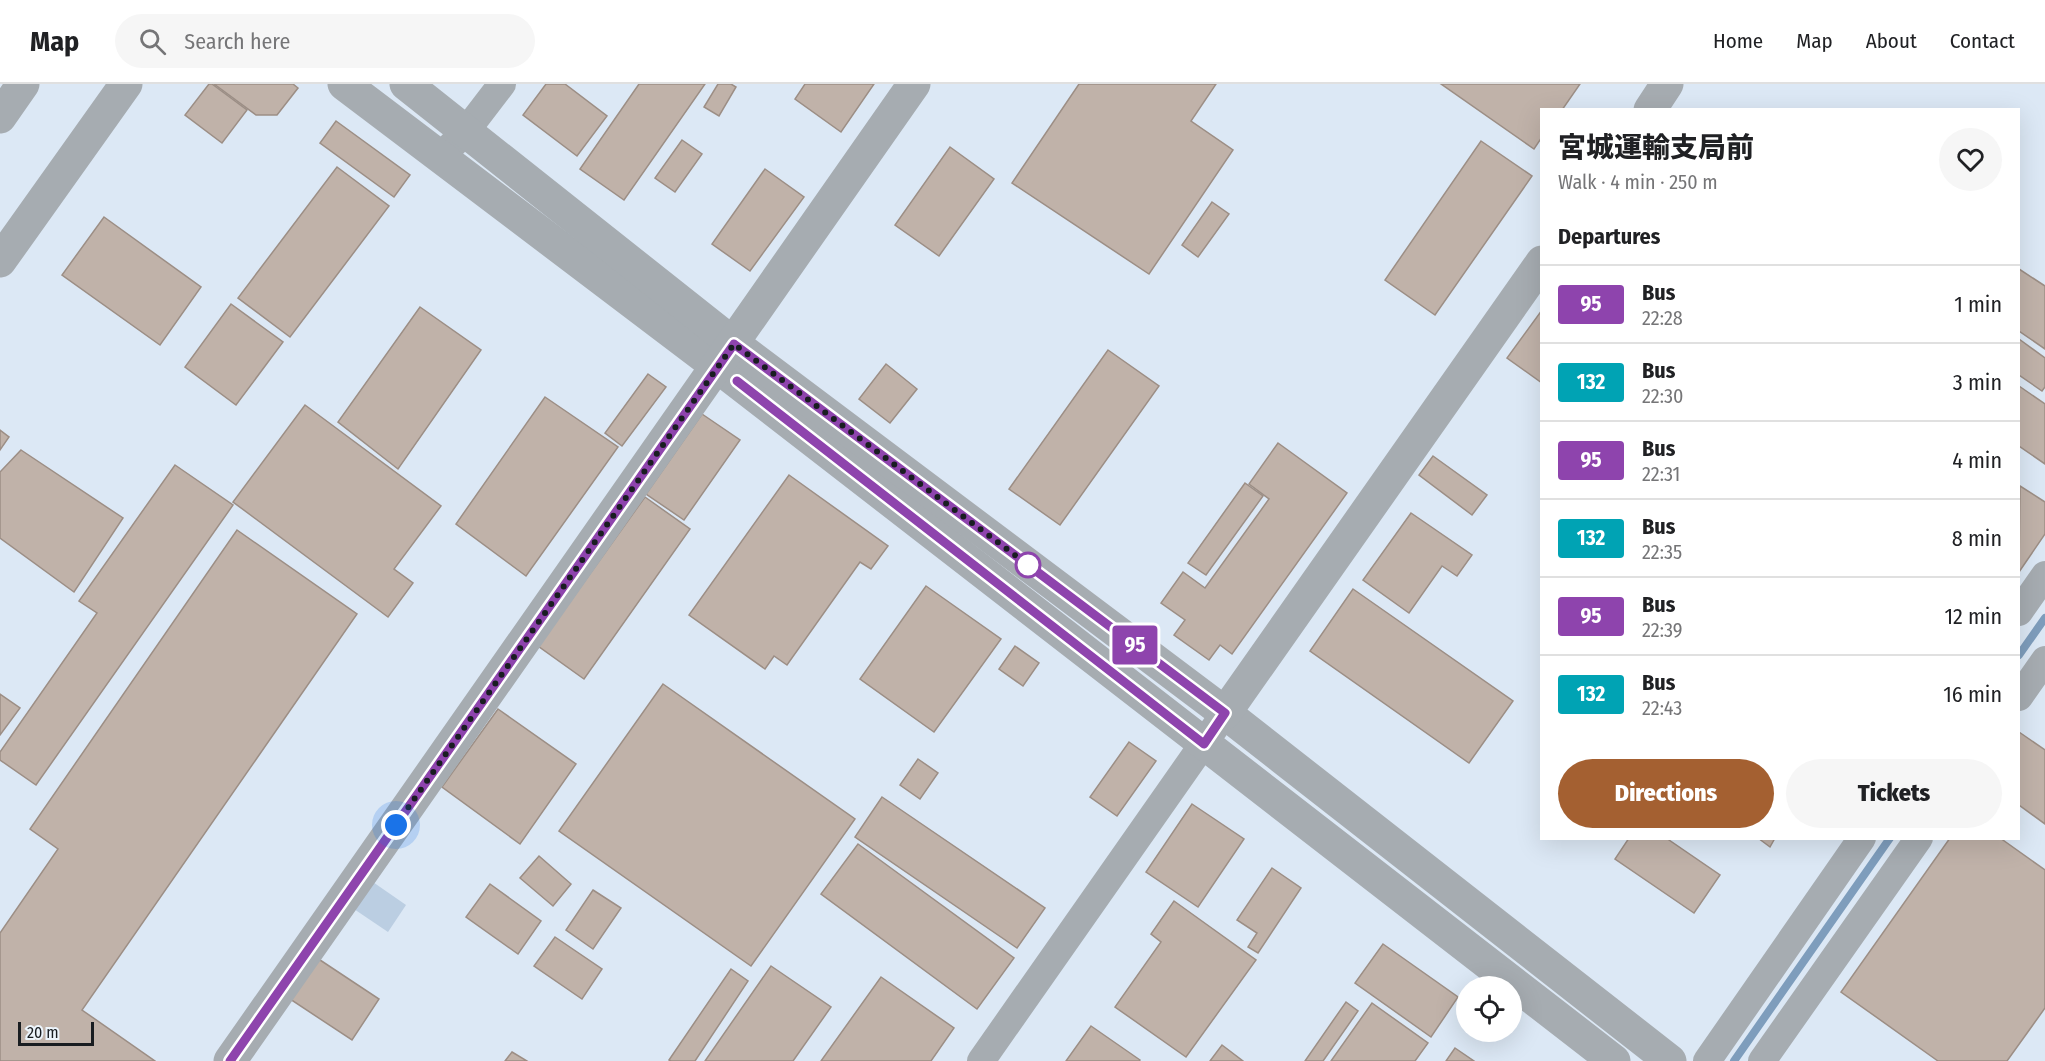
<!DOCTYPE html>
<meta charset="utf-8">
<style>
:root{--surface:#fff;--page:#f6f6f6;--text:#202124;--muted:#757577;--line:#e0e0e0;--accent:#a46031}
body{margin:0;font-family:"Fira Sans Condensed","Noto Sans JP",sans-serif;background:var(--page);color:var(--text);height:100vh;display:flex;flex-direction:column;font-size:22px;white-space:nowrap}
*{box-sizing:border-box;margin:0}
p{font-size:20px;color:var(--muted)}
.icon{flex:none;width:33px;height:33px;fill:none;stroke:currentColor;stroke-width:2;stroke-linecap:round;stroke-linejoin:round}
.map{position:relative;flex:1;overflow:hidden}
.side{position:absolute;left:1540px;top:24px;width:480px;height:732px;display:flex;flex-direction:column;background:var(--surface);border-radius:0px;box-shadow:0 6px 24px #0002}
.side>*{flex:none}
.badge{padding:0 12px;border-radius:4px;font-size:21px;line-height:39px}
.fabs{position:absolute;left:1456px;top:892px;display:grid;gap:12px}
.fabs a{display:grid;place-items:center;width:66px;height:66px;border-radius:50%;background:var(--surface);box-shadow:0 6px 24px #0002;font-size:30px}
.scale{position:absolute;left:18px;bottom:15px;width:76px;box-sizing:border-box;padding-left:6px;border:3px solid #191d21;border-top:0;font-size:16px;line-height:21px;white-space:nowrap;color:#191d21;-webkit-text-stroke:4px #edf5fc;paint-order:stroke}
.you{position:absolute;width:30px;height:30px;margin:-15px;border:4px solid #fff;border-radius:50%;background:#1a73e8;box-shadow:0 0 0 9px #1a73e833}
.map>.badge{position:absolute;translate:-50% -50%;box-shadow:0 0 0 3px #fff}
h2{padding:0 18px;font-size:22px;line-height:54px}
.round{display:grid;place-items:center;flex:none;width:63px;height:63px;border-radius:32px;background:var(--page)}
.head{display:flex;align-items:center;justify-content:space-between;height:102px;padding:0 18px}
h1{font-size:28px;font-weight:800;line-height:45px}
.primary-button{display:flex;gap:12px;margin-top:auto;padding:12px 18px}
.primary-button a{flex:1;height:69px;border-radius:36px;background:var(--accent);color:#fff;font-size:24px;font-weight:800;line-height:69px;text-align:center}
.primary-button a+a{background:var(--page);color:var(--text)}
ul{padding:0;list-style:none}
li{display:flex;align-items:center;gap:18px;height:78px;padding:0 18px;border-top:2px solid var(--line)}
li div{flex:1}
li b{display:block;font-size:22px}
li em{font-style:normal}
li .badge{min-width:66px;font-weight:700;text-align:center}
header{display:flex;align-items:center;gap:36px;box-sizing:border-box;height:84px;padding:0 30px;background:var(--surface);border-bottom:2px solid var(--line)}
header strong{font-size:28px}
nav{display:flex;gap:33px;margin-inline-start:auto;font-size:21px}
.search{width:420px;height:54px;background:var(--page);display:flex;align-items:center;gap:15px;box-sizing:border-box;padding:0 21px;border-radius:33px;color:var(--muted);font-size:22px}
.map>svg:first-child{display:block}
.green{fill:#bbcee2}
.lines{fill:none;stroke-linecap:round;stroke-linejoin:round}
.stream{stroke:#7e9dbc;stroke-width:8}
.building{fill:#c0b2a9;stroke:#9c8e85;stroke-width:1.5}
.minor{stroke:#a6acb1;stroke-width:28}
.tertiary{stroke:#a6acb1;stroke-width:33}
.line-casing{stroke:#fff;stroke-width:14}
.line{stroke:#8e44ad;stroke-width:9}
.walk{stroke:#191d21;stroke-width:6;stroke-dasharray:0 10.8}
.stop-dot{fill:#fff;stroke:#8e44ad;stroke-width:3}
</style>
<header>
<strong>Map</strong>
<div class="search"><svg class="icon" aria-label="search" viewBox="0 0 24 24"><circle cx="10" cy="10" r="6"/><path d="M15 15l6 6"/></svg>Search here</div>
<nav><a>Home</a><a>Map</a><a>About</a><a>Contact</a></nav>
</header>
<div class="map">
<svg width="2045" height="977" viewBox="0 0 2045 977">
<rect width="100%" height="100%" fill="#dce8f5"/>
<polygon class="green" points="370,796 406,821 388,848 351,823"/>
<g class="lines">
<g class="stream">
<polyline points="2019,571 2045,534"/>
<polyline points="1734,977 1890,754"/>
</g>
</g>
<g class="building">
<polygon points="209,0 212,0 247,26 222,59 185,31"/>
<polygon points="214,0 293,0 298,4 277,31 256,31"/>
<polygon points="546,0 565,0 607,32 577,72 523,31"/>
<polygon points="639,0 705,0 624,116 580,85"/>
<polygon points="718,0 731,0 736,3 719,32 704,23"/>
<polygon points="805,0 874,0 841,48 795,15"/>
<polygon points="1079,0 1216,0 1191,37 1233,66 1149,190 1012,99"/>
<polygon points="1441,0 1580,0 1562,26 1542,26 1542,53 1534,65"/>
<polygon points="336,37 410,91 394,113 320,59"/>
<polygon points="682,56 702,70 675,108 655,94"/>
<polygon points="1481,57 1532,92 1435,231 1385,196"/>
<polygon points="950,63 994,95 939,172 895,141"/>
<polygon points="337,83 389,122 290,253 238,214"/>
<polygon points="765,85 804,113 750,187 712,160"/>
<polygon points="1212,118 1229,130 1198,173 1182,161"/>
<polygon points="104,133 201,203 160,261 62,191"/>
<polygon points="2019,185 2045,202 2045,265 2019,247"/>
<polygon points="231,220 283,258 236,321 185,283"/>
<polygon points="420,223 481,266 398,385 338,338"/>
<polygon points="1542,226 1542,299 1507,274"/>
<polygon points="2019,255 2045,274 2045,303 2042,307 2019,291"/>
<polygon points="1108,266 1159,302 1060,441 1009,405"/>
<polygon points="886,280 917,305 890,339 859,315"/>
<polygon points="648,290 666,303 622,362 605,349"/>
<polygon points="2019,302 2045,320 2045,380 2019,362"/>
<polygon points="545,313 618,363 526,492 456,440"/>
<polygon points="305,321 441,422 394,485 413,499 388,533 233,418"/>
<polygon points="702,330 740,356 684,436 646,410"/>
<polygon points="0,346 9,353 0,366"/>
<polygon points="1278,359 1347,409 1232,570 1220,561 1209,576 1174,551 1185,536 1161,519 1183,488 1205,504 1269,415 1249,400"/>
<polygon points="21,366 123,434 74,508 0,454 0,388"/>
<polygon points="1433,372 1487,411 1472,431 1419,391"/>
<polygon points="175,381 233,421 36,701 0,676 0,668 97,529 79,517"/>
<polygon points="789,391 888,462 871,485 860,478 787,581 774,572 765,585 689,531"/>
<polygon points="1245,399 1263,412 1206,491 1188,479"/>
<polygon points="2020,402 2045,418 2045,450 2019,488"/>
<polygon points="645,413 690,445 584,595 538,562"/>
<polygon points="1411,429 1472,471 1457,492 1442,482 1409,529 1363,496"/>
<polygon points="237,446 357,530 82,926 155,977 0,977 0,849 58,765 30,745"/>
<polygon points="926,502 1001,555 934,648 860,595"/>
<polygon points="1353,505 1513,617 1469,679 1310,567"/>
<polygon points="1015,562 1039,579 1023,602 999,585"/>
<polygon points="663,600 855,735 751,882 559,747"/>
<polygon points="0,610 20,624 0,651"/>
<polygon points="498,625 576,680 520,760 442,703"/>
<polygon points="2019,648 2045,666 2045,740 2019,721"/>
<polygon points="1129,658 1156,677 1117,732 1090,713"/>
<polygon points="918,675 938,689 920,715 900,701"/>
<polygon points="882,713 1045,824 1017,864 855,753"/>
<polygon points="1192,720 1244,755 1198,823 1146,788"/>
<polygon points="1629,754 1666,754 1720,791 1694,829 1615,775"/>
<polygon points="1758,754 1775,754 1770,763"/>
<polygon points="1950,754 2000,754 2045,786 2045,924 2007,977 1938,977 1841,908"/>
<polygon points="858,760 1014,874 977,925 821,810"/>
<polygon points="539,772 571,800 553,822 520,794"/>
<polygon points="1272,784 1301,804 1258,869 1248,863 1257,849 1237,836"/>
<polygon points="490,800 541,837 518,870 466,833"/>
<polygon points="593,806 621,824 593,865 566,846"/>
<polygon points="1174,817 1256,876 1186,973 1115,923 1161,858 1151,850"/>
<polygon points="555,853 602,885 582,915 534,882"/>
<polygon points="1383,860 1458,913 1431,953 1355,899"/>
<polygon points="317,874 379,915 352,956 290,915"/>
<polygon points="771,882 831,923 793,977 705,977"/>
<polygon points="731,885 748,897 695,977 671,977 669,976"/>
<polygon points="881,893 954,944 931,977 821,977"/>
<polygon points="1346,918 1358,927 1323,977 1305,977"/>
<polygon points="1372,919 1428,959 1415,977 1331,977"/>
<polygon points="1091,942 1140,976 1139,977 1066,977"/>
<polygon points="1222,961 1243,977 1210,977"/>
<polygon points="1455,964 1474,977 1446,977"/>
<polygon points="512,968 527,977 505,977"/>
</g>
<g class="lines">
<g class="minor">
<polyline points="440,73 466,47 502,0"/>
<polyline points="2019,528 2045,491"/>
<polyline points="2019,613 2045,576"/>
<polyline points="981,977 1225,629"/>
<polyline points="1707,977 1862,754"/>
<polyline points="1762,977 1919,754"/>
</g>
<g class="tertiary">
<polyline points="344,0 718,283 1614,977"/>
<polyline points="406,0 734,260 1225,629 1670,977"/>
<polyline points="1650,26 1667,0"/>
<polyline points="0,33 23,0"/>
<polyline points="0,177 126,0"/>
<polyline points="1225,629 1542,178"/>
<polyline points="230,977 914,0"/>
</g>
</g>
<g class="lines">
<defs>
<polyline id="line" points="230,977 734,260 1225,629 1204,660 737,297"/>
</defs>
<use href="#line" class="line-casing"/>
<use href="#line" class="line"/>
<polyline class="walk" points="396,741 734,260 1036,487 1028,481"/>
</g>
<circle class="stop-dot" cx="1028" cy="481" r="12"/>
</svg>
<div class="fabs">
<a><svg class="icon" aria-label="locate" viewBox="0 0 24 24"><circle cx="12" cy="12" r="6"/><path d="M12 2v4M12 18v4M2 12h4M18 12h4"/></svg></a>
</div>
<div class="scale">20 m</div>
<div class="you" style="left:396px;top:741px"></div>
<b class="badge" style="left:1135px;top:561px;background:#8e44ad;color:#fff">95</b>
<section class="side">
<div class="head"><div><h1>宮城運輸支局前</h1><p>Walk · 4 min · 250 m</p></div><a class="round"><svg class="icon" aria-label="heart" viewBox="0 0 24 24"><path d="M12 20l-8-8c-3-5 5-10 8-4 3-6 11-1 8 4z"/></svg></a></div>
<h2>Departures</h2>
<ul>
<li><span class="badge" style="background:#8e44ad;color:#fff">95</span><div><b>Bus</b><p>22:28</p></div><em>1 min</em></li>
<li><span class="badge" style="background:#00a3b4;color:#fff">132</span><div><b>Bus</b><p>22:30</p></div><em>3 min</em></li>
<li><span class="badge" style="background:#8e44ad;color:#fff">95</span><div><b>Bus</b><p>22:31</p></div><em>4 min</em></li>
<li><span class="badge" style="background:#00a3b4;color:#fff">132</span><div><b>Bus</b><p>22:35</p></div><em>8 min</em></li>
<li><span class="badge" style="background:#8e44ad;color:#fff">95</span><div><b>Bus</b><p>22:39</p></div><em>12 min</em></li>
<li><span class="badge" style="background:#00a3b4;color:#fff">132</span><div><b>Bus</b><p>22:43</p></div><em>16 min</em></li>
</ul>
<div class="primary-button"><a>Directions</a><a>Tickets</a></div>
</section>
</div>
